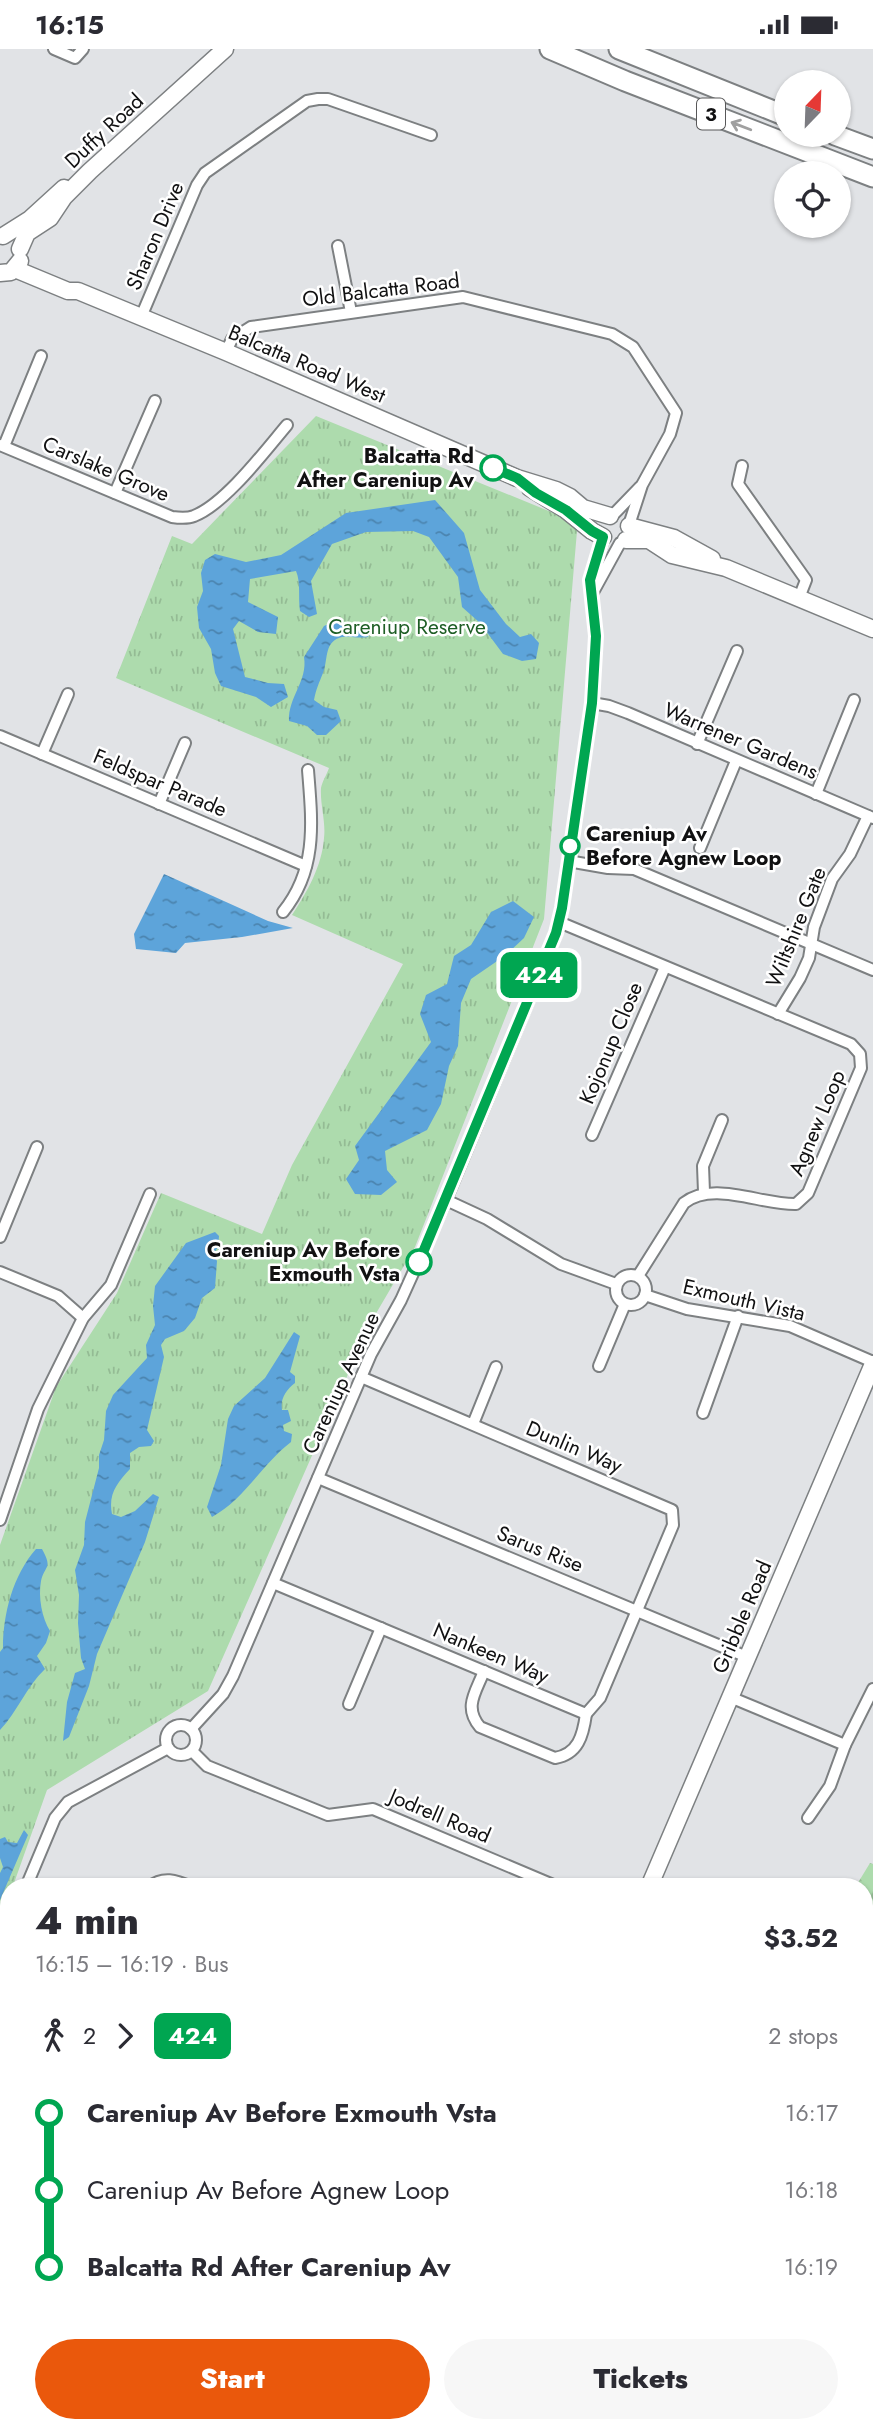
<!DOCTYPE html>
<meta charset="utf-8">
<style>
:root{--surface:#fff;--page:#f7f7f7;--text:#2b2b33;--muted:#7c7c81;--accent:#ea580c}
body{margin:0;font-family:Jost,sans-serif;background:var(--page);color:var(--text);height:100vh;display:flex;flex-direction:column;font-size:26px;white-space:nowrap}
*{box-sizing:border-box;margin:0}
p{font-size:23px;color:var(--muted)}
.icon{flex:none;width:38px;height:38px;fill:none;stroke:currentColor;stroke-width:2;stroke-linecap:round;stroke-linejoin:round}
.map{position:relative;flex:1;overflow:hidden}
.sheet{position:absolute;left:0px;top:1829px;width:873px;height:555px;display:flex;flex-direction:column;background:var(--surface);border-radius:28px 28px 0 0;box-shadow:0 2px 5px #0004}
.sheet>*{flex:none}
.badge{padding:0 14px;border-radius:10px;font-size:24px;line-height:46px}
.needle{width:46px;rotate:23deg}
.fabs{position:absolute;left:774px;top:21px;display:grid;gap:14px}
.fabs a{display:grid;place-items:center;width:77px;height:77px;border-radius:50%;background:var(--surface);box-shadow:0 2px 5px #0004;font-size:35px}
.map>.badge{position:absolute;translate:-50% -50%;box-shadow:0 0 0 4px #fff}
.legs{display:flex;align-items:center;gap:10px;height:77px;padding:0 35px;font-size:23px}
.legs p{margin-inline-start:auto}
.head{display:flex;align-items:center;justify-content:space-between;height:119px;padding:0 35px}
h1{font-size:38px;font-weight:800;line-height:52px}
.button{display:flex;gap:14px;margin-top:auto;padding:14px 35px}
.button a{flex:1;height:80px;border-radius:42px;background:var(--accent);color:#fff;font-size:28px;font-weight:800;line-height:80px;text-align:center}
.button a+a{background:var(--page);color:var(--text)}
ul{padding:0 35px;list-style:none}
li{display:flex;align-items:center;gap:24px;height:77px;font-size:26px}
li i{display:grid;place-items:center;width:10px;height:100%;margin:0 9px;background:currentColor}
li i::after{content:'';width:18px;height:18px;margin:-9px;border:5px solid;border-radius:50%;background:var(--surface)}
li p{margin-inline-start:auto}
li:first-child i{background:linear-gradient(#0000 50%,currentColor 0)}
li:last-child i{background:linear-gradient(currentColor 50%,#0000 0)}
.status{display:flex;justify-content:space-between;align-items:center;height:49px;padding:0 35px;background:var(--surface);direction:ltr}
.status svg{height:19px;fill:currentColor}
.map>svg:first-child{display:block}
.grass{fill:url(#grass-tufts)}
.forest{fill:url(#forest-firs)}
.water{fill:url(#water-ripples)}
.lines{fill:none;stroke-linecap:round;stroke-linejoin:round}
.street-casing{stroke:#7d8082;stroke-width:14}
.secondary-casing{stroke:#7d8082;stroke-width:19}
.primary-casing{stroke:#7d8082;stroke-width:21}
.highway-casing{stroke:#7d8082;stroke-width:23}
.street{stroke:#fff;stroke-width:10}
.secondary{stroke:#fff;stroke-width:16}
.primary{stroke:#fff;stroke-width:18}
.highway{stroke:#fff;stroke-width:19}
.rail{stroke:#818284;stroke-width:2.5;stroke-dasharray:14 7;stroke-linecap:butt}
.oneway{stroke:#a0a0a0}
.line-1-casing{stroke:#fff;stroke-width:16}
.line-1{stroke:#00a651;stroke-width:10}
.stop-1-dot{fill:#fff;stroke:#00a651;stroke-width:3.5}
.labels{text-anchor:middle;stroke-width:5;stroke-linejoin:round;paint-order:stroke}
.shield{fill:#fff;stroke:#585859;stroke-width:2}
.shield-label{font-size:19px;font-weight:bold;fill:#111112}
.street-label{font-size:21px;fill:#111112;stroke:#fff}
.stop-label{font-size:21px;font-weight:bold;fill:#111112;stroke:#fff;text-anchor:end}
.park-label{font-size:21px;fill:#1e5e25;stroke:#fff}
</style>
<div class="status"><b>16:15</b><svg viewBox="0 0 49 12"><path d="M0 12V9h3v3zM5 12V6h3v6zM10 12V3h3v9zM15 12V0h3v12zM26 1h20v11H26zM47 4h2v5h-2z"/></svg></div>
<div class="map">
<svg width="873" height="2383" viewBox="0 0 873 2383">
<defs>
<pattern id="grass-tufts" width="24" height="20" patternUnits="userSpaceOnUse" patternTransform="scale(1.75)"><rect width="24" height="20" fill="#addbad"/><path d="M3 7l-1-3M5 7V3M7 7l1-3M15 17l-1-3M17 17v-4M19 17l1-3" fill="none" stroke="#94bb94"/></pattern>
<pattern id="forest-firs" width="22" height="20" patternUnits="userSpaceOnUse" patternTransform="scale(1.75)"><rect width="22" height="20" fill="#addbad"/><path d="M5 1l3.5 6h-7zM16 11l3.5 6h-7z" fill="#94bb94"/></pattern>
<pattern id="water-ripples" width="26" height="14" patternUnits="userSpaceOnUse" patternTransform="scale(1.75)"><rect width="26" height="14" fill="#5da4da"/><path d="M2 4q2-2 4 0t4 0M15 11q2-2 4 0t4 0" fill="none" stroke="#4b84af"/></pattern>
</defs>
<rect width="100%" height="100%" fill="#e1e3e6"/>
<path class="grass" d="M316,367L561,467L577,482L544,870L415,1198L371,1273L208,1642L47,1741L13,1837L9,1838V1849L0,1873V1496L56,1338L117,1244L161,1144L262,1185L292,1116L403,915L292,866C307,843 322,817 324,789C326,773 320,756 321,739C322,733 327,725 329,719L116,629L172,487L192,495Z"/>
<polygon class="forest" points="870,1814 873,1815 873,1868 865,1885 864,1838 856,1837"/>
<g class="water">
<path d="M435,451L464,484L480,541L506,575L520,588L531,585L539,594L536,610L522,612L503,605L480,574L462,558L458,528L429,488L413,482L366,483L332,495L311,532L317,565L309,568L300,562C298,548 301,534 296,522L250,530L248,553L278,568L276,585L258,583L239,572L233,580L245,628L268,634L284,635L288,648L271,658L256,648L221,637L215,624L211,600L199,579L197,558L203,542L201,524L205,511L215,505L246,513L281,506L346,464Z"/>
<path d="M335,572L370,582L368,588C358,590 347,586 339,589C324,594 328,613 323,624C319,634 316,640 314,651L324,658L337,661L341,672L326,686H317L307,677L289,672C288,648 308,632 304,608L324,577Z"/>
<polygon points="164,825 268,872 293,879 242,888 185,894 176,904 136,900 134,885"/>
<polygon points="513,852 534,868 524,889 506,906 471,930 461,954 458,997 449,1017 441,1055 427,1081 385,1102 387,1121 397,1133 381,1146 355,1145 346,1130 359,1111 355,1097 431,993 420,965 426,946 447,935 454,907 471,896 491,863"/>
<path d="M215,1183L219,1187L218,1198L213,1205L217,1212L215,1239L202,1249L195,1269L184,1282L165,1290L161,1296L164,1308L147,1381L154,1392L151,1397L139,1398L130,1404V1420C117,1434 108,1445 112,1465L121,1468L135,1462L153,1445L159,1448L145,1493L97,1605L89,1637L69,1688L63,1692L67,1653L75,1624L85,1620L81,1609L78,1574L79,1546L75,1521L84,1496L85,1473L99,1419V1406L104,1391L106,1362L113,1346L147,1309L146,1296L155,1276L153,1257L155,1237L186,1194Z"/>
<path d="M294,1283L300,1287L290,1323L295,1327V1334C286,1341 280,1350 282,1361H288L291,1372L283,1376L284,1382L292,1385L291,1393C262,1415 245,1450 212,1468L207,1458L221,1416L228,1370L234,1357L265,1329Z"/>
<path d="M36,1500H42C53,1520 45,1516 41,1532C38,1548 42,1569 50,1582L46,1594L37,1607L45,1620C26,1638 18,1662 0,1681V1603L3,1599C3,1565 13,1526 36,1500Z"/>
<polygon points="24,1781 28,1786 0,1851 0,1824 3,1818 0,1809 0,1790 5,1788 8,1793 17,1794"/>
</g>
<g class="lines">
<defs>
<g id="street">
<polyline points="54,0 75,9 83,0"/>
<polyline points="338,197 351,263"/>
<polyline points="141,268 197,136 205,124 307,52 318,50 328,50 431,86"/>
<polyline points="226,303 232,290 251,278 463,248 612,285 633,298 676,364 670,385 642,436 629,476"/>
<path d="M0,396L172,468C179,469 187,470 194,467C225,455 265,402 287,376"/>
<polyline points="4,397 41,307"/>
<polyline points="742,417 738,435 806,531 799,549"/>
<polyline points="115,444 155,352"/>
<polyline points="613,466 640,438"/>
<polyline points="592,545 620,494"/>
<polyline points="592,654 609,657 628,664 873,769"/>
<polyline points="0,687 306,817"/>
<polyline points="697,695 737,602"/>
<polyline points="42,705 68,645"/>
<polyline points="816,745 854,651"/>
<polyline points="159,755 185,694"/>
<polyline points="700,799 736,712"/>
<polyline points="568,812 608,819 634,820 873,921"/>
<path d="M283,863C318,820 312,772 308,721"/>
<path d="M559,873L851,995L860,1005L861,1019L808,1144L796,1155C761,1156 713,1131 684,1154L638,1227"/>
<polyline points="778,965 800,929 809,909 814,878 832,830 850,805 868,767"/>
<polyline points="592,1086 665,918"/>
<polyline points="704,1143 703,1117 722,1071"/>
<polyline points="446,1151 487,1170 561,1215 616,1235"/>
<polyline points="0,1188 37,1098"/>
<polyline points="0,1223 58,1247 83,1269"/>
<circle cx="631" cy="1241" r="15"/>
<polyline points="645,1246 687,1260 790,1277 873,1313"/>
<polyline points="599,1317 625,1255"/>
<polyline points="703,1364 738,1267"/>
<polyline points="473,1375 496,1318"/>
<polyline points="318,1429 747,1608"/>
<polyline points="0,1471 38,1360 83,1269 111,1236 150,1145"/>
<polyline points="273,1534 586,1665 600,1649 673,1476 672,1461 361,1328"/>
<path d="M484,1622C476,1643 463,1658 480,1678L555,1709C578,1705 583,1687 586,1665"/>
<polyline points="730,1648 845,1696"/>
<polyline points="349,1655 381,1579"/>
<circle cx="181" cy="1691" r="15"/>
<polyline points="191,1680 223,1645 233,1627 371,1305 401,1251 446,1151 556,885 562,859 592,654 596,587 590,531 604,488"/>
<polyline points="192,1702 207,1717 328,1766 373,1760 558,1838"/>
<polyline points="808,1769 830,1737 845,1696 873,1640"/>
<polyline points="26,1838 55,1769 68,1753 168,1699"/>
<path d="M149,1838C163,1827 176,1831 191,1838"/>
<polyline points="0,1904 9,1877"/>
<polyline points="0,1934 9,1935"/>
<polyline points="0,2118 9,2098"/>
<polyline points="0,2221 9,2226"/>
<polyline points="374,2375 393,2383"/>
</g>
<g id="secondary">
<polyline points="3,187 30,170 64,139"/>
<polyline points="20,200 27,184 50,169 64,148 90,122 225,0"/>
<polyline points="15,220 68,242 78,242 226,303 517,429 556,441 570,448 583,459 610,467"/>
<polyline points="0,224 11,223 20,212"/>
<polyline points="530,439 566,461 592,482 603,488"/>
<polyline points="629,477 674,489 712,510"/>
<polyline points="626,491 649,491 672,506 726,519 873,580"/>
<polyline points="649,1838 873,1315"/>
<polyline points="0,2017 9,2018"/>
<polyline points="0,2034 9,2034"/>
<polyline points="0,2354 9,2334"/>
<polyline points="0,2382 9,2363"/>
</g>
<polyline id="primary" points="864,2129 873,2130"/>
<g id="highway">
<polyline points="550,0 625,32 873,128"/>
<polyline points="619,0 786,67"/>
<polyline points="835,86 873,100"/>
<polyline points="864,1973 873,1956"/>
<polyline points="864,2111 873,2093"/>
<polyline points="864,2231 873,2220"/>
<polyline points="614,2383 617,2375"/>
<polyline points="658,2383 662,2375"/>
<polyline points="730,2383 734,2375"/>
<polyline points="764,2383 770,2375"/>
</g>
</defs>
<use href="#street" class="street-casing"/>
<use href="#secondary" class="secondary-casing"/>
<use href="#primary" class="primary-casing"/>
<use href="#highway" class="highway-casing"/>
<use href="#street" class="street"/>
<use href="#secondary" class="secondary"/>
<use href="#primary" class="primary"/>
<use href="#highway" class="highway"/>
<g class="rail">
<polyline points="864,2030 873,2013"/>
<polyline points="864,2054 873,2036"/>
<polyline points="688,2383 692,2375"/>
<polyline points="701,2383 705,2375"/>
</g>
</g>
<defs><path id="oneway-shaft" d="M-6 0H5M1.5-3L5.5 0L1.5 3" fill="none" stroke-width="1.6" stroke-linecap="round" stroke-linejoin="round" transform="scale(1.75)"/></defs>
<use class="oneway" href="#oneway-shaft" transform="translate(741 77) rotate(-159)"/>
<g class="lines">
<defs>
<polyline id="line-1" points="419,1213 556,884 562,859 592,654 596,587 590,531 603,488 592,482 566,461 536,444 517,429 493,419"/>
</defs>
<use href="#line-1" class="line-1-casing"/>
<use href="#line-1" class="line-1"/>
</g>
<g class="stop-1-dot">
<circle cx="493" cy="419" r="12"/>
<circle cx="570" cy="797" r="9"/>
<circle cx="419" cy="1213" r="12"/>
</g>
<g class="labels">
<rect class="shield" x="697" y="49.5" width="28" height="31" rx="5"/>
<g class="shield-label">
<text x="711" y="72">3</text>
</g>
<g class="street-label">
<text transform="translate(104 82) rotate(-43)" y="7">Duffy Road</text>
<text transform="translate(155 187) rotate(-67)" y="7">Sharon Drive</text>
<text transform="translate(381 241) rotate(-7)" y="7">Old Balcatta Road</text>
<text transform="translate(307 315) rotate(23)" y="7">Balcatta Road West</text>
<text transform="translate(106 420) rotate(23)" y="7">Carslake Grove</text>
<text transform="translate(741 692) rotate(23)" y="7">Warrener Gardens</text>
<text transform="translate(160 734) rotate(23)" y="7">Feldspar Parade</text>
<text transform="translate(796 878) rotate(-68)" y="7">Wiltshire Gate</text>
<text transform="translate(611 994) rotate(-67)" y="7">Kojonup Close</text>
<text transform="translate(817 1074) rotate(-67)" y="7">Agnew Loop</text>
<text transform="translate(744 1251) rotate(13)" y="7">Exmouth Vista</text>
<text transform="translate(341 1334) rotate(-65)" y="7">Careniup Avenue</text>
<text transform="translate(574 1398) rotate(23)" y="7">Dunlin Way</text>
<text transform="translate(540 1500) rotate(22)" y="7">Sarus Rise</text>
<text transform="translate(742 1568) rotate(-67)" y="7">Gribble Road</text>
<text transform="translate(491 1604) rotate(23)" y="7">Nankeen Way</text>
<text transform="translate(440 1767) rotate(23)" y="7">Jodrell Road</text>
</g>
<g class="stop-label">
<text x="474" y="414">Balcatta Rd<tspan x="474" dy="24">After Careniup Av</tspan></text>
<text x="586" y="792" text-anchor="start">Careniup Av<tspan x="586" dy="24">Before Agnew Loop</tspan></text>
<text x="400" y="1208">Careniup Av Before<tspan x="400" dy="24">Exmouth Vsta</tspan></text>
</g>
<g class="park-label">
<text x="407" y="585">Careniup Reserve</text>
</g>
</g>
</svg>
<div class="fabs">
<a><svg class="needle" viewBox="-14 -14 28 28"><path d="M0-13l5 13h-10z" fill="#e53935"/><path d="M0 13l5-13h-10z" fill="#7c7c81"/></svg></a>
<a><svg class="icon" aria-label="locate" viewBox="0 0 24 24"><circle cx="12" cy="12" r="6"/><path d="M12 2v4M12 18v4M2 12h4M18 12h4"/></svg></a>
</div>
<b class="badge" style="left:539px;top:926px;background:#00a651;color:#fff">424</b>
<section class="sheet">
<div class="head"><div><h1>4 min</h1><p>16:15 – 16:19 · Bus</p></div><b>$3.52</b></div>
<div class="legs"><svg class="icon" aria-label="walk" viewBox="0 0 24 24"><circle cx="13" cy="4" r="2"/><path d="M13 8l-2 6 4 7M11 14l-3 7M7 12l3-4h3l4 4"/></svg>2<svg class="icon" aria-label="forward" viewBox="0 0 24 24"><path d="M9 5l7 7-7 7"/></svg><b class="badge" style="background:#00a651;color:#fff">424</b><p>2 stops</p></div>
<ul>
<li><i style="color:#00a651"></i><b>Careniup Av Before Exmouth Vsta</b><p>16:17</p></li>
<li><i style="color:#00a651"></i><span>Careniup Av Before Agnew Loop</span><p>16:18</p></li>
<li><i style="color:#00a651"></i><b>Balcatta Rd After Careniup Av</b><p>16:19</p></li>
</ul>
<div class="button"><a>Start</a><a>Tickets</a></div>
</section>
</div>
